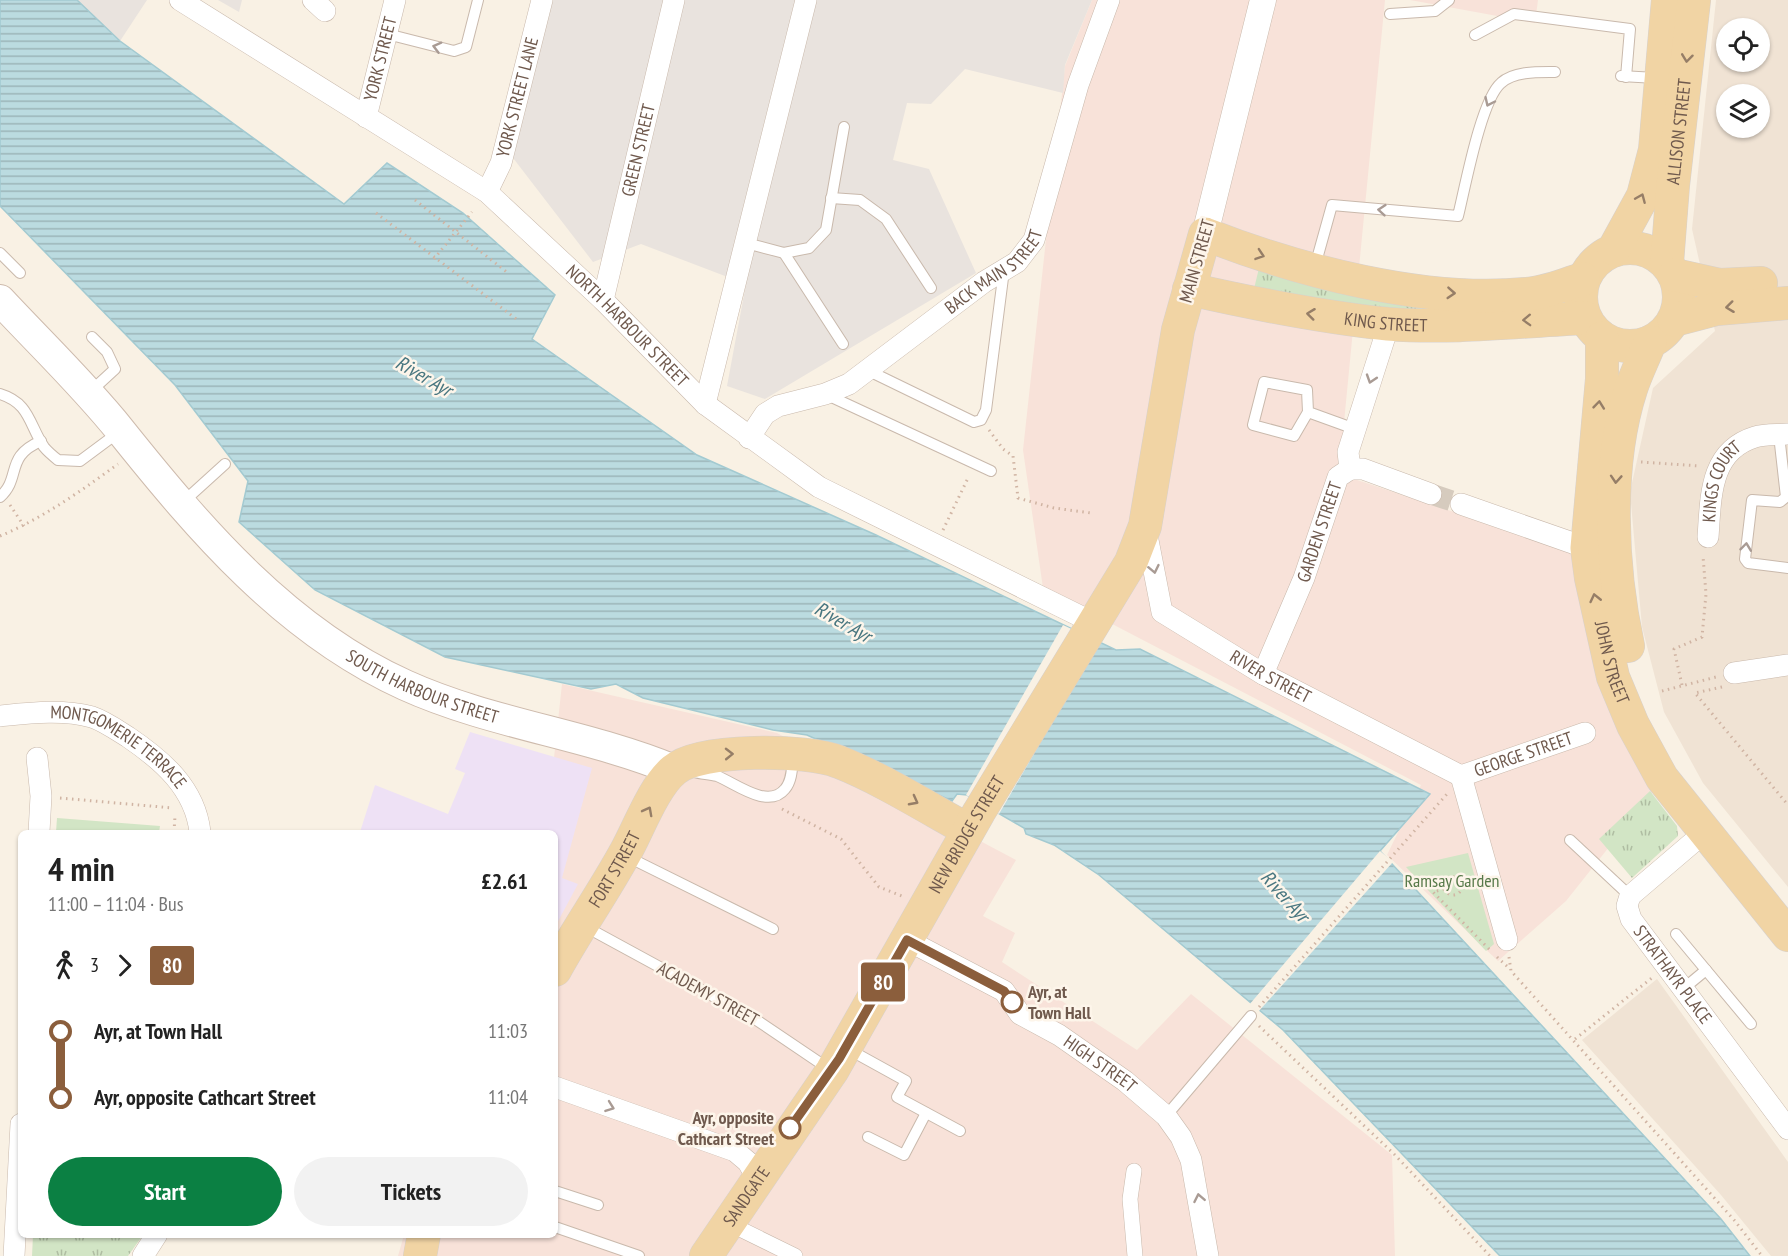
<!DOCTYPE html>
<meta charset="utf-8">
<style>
:root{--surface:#fff;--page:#f2f2f2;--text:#222;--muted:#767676;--accent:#0b8043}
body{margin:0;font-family:"PT Sans Narrow",sans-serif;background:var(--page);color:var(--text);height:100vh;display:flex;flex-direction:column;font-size:22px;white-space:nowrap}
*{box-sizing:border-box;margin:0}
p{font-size:20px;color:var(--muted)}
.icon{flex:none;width:33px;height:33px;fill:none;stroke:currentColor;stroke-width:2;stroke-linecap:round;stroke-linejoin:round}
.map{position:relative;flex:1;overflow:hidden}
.drawer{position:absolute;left:18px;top:830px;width:540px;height:408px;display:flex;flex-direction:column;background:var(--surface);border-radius:9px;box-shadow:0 2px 4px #0004}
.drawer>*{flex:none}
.badge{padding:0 12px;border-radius:4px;font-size:21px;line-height:39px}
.controls{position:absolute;left:1716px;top:18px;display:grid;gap:12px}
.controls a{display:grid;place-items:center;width:54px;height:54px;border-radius:50%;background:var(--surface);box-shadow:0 2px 4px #0004;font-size:30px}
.map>.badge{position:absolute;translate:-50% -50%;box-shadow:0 0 0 3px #fff}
.legs{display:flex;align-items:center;gap:9px;height:66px;padding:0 30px;font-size:20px}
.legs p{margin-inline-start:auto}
.overview{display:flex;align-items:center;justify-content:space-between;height:102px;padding:0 30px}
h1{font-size:33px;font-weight:800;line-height:45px}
.primary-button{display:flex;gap:12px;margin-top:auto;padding:12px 30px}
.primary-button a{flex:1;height:69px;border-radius:36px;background:var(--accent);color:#fff;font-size:24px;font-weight:800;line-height:69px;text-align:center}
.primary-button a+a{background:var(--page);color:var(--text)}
ul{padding:0 30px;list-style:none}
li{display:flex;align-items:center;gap:21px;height:66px;font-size:22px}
li i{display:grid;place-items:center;width:9px;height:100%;margin:0 8px;background:currentColor}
li i::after{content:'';width:15px;height:15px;margin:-8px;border:4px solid;border-radius:50%;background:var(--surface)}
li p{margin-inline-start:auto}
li:first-child i{background:linear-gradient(#0000 50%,currentColor 0)}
li:last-child i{background:linear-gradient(currentColor 50%,#0000 0)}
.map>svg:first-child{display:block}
.residential{fill:#f0e3d4;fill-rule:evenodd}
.commercial{fill:#f8e2d9}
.industrial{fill:#e9e3de}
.education{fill:#eee1f5}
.grass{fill:url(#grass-tufts)}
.green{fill:#d2e5c5}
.water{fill:url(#water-rules);stroke:#a3cad1;stroke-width:1.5}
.pier{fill:#f9f1e4}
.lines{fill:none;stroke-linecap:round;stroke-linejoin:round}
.minor-tunnel{stroke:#d6cbbe;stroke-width:21;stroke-dasharray:21 10;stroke-linecap:butt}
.service-casing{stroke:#c9b9ac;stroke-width:12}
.pedestrian-casing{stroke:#c9b9ac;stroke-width:16}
.minor-casing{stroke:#c9b9ac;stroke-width:22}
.tertiary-casing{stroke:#c9b9ac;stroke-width:27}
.secondary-casing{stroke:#cebbad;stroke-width:32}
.primary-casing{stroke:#d7d1cd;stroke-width:34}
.path{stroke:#d0b4a3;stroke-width:3;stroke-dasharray:1.5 4.5;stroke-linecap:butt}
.service{stroke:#fff;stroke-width:10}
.pedestrian{stroke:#fff;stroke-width:15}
.minor{stroke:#fff;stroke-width:21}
.tertiary{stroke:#fff;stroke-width:26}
.secondary{stroke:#fff;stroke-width:30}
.primary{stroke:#f1d4a4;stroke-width:33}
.oneway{stroke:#a99b94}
.oneway2{stroke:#967e67}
.line-1-casing{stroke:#fff;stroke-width:14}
.line-1{stroke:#8b5e3c;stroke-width:9}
.stop-1-dot{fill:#fff;stroke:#8b5e3c;stroke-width:3}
.labels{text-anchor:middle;stroke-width:5;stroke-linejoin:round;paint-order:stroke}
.street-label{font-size:18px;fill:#6f594d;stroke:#fdf5ea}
.park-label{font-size:18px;fill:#577949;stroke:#fdf5ea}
.stop-label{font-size:18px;font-weight:bold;fill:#6f594d;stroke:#fdf5ea;text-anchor:start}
.water-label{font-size:20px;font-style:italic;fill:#497780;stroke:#fdf5ea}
</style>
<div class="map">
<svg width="1788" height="1256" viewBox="0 0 1788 1256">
<defs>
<pattern id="grass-tufts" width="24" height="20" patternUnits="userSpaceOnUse" patternTransform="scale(1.5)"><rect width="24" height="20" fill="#d2e5c5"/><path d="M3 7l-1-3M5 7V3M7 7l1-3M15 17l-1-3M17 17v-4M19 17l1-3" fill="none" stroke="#afbda2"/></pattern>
<pattern id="water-rules" width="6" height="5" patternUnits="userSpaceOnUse" patternTransform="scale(1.5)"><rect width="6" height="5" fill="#bbdbe0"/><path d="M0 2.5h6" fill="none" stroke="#9cb5b8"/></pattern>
</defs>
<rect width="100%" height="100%" fill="#f9f1e4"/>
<g class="residential">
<path d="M1716,0H1788V887L1703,783L1664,712L1642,627L1630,492L1653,388L1715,331L1692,229ZM1726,28H1760V62H1726ZM1726,94H1760V128H1726Z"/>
<polygon points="1657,979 1788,1162 1788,1256 1771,1256 1721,1195 1582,1040"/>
</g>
<g class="commercial">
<polygon points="1092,0 1385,0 1339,474 1578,553 1596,676 1656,788 1566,901 1498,961 1387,855 1421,785 1043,588 1023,450 1065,66"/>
<polygon points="1410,0 1538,0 1535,23"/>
<polygon points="562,684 777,733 1016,860 983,916 1015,933 1002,962 1137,1050 1191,994 1392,1155 1395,1256 398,1256 404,1235 555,1234 555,889 573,777 553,767"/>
</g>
<g class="industrial">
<polygon points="73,0 147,0 120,41"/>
<polygon points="218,0 242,0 239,12"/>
<polygon points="550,0 1092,0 1065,65 1063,93 965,69 931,104 907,103 893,160 929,169 976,273 765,399 727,386 746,284 641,244 593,262 510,154"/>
</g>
<polygon class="education" points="470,732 592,768 562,878 578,884 555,927 555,832 360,832 375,785 448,814 465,773 455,769"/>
<g class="grass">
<polygon points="1259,268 1442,307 1431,314 1253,293"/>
<polygon points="1650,791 1677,826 1678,836 1632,878 1599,839"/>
<polygon points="33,1235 33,1234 143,1235 128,1256 32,1256"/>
</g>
<g class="green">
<polygon points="57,818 160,826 159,832 56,832"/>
<polygon points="1468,853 1494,944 1486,951 1406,867"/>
</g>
<polygon class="water" points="0,0 77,0 120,41 344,204 387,163 463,213 555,295 532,339 697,455 876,535 1116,650 1140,649 1430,794 1380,851 1721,1219 1750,1256 1500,1256 1283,1030 1099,875 1054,845 1026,834 1024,828 967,795 957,794 952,801 807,735 773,730 643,698 616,684 591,689 445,657 315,590 239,522 248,481 175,385 0,206"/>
<g class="pier">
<polygon points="1063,625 1099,642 999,814 966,795"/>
<polygon points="1380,851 1393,862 1258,1012 1249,1005"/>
</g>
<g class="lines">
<polyline class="minor-tunnel" points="1431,494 1461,504"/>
<defs>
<g id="service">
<polyline points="1390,14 1435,11 1449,0"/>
<polyline points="387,34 454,51 466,47 478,0"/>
<polyline points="1475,35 1514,14 1630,29 1626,77"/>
<polyline points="1621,76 1656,78"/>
<polyline points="831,198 860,200 886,219 931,288"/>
<polyline points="746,243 784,253 809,248 826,230 844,127"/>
<polyline points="0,253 20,273"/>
<polyline points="784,253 843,344"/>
<path d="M1315,266L1332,205L1458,216C1465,188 1481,100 1501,83C1514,71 1539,72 1555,72"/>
<polyline points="867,370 974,422 981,420 986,410 1004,270"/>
<polyline points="90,392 115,369 107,352 92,337"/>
<path d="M0,394C30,403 29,425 44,447C48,452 53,456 58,460L80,461L119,432"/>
<polyline points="825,394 991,471"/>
<polyline points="1308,412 1294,436 1253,425 1264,382 1307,390 1308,412 1355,429"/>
<polyline points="1779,435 1786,497 1780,502 1752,500 1745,559 1748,563 1788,568"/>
<path d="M0,497C22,477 4,457 41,441"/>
<polyline points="182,503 225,464"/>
<path d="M694,772C701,774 709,774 717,776C735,783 768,810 785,789C792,781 792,768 793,758"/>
<polyline points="1570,840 1630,896"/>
<polyline points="628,857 773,929"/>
<polyline points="586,927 755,1019 829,1069"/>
<polyline points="1676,934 1751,1024"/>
<polyline points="1683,989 1706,970"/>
<polyline points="848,1049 906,1081 897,1097 960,1131"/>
<polyline points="1166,1116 1251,1016"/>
<polyline points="868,1137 904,1155 926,1113"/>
<polyline points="555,1191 598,1205"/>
<polyline points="555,1227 639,1256"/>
</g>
<g id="pedestrian">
<polyline points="1134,1171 1130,1199 1135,1256"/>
<polyline points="728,1223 795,1256"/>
</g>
<g id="minor">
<path id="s1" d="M180,0L487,192L603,300L705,404L819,487L1092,622"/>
<polyline points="313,0 325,11"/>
<path id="s2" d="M366,117L395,0"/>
<path id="s3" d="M487,192L501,163L542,0"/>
<path id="s4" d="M603,300L674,0"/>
<polyline points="705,404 806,0"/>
<path id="s5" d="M749,438L765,414L778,406L825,394L849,384L984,282L1017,262L1034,240L1078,85L1109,0"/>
<polyline points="1350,469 1348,452 1389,324"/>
<polyline points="1350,469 1363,469 1431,494"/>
<polyline points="1461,504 1587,548"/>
<path id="s6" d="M1146,530L1162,612L1263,674L1461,776"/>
<path id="s7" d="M1708,537C1711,498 1709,451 1755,437C1765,434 1778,435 1788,434"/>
<polyline points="1734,673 1788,665"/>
<path id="s8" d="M1263,674L1304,578L1338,477L1350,469"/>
<path id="s9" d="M0,716C30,713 62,709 92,717C104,721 117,730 128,737C162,760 195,788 200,832"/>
<polyline points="37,758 41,796 39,832"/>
<polyline points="1461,776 1507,940"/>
<path id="s10" d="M1461,776L1585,733"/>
<path id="s11" d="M1705,832L1630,896L1627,906L1631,919L1788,1129"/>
<path id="s12" d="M907,940L1004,991L1020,1014L1059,1035L1125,1081L1166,1116L1181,1137L1191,1160L1208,1256"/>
<polyline points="555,1087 735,1151 748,1162 757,1178"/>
<polyline points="14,1256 21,1124"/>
<polyline points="143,1256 157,1234"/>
</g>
<polyline id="tertiary" points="1205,234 1263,0"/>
<g id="secondary">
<path id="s13" d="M0,300C40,343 84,385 120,430C200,530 286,631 405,685C491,724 587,734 674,770"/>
</g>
<g id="primary">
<circle cx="1630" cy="297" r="49"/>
<polyline points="1614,249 1643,196 1655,150 1668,0"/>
<path id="s14" d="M1667,263L1673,185L1694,0"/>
<polyline points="1675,275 1720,285 1761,283"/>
<path id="s15" d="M1189,289C1255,304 1320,317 1388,324C1453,329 1520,321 1585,318"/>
<polyline points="1674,320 1716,309 1788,303"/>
<path id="s16" d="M1602,338V379L1587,548L1591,578L1613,677L1633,725L1662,778L1788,935"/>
<path d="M1628,646C1611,568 1606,466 1631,389C1636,373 1644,358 1650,342"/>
<path id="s17" d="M555,970C577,930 603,893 625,853C638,830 654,786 674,770C699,748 808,749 839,762C880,778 928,808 968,830"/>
<polyline points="420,1256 424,1234"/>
<path id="s18" d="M706,1256L832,1071L979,812L1131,562L1145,526L1178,330L1205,234C1299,271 1424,304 1526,294C1545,293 1565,284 1583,279"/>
</g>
</defs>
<use href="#service" class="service-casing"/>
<use href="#pedestrian" class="pedestrian-casing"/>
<use href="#minor" class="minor-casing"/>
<use href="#tertiary" class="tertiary-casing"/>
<use href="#secondary" class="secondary-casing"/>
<use href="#primary" class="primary-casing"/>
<g class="path">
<polyline points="415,200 508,273"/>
<polyline points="376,213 519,321"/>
<polyline points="434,259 472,212"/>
<polyline points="989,430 1003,449 1013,456 1018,498 1054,508 1091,513"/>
<polyline points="1641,462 1700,466"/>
<polyline points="10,505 24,526"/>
<polyline points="943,530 969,476"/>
<path d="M0,536C43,518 81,491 118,464"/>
<polyline points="1682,685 1674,649 1702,637 1706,594 1703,556"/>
<polyline points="1722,687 1695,693 1788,805"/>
<polyline points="1662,691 1716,677"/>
<polyline points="60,798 173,808"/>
<polyline points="782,809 841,839 879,887 902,896"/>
<polyline points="174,832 175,816"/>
<circle cx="1453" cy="886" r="9"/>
<polyline points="1444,889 1433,892 1490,950"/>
<polyline points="1497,957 1510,969"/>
<polyline points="1509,957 1511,971 1735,1221 1762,1256"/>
<polyline points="1259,1007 1447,794"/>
<polyline points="1259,1026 1395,1155 1490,1256"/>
<polyline points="1575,1039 1653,977"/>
</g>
<use href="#service" class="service"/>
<use href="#pedestrian" class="pedestrian"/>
<use href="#minor" class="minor"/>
<use href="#tertiary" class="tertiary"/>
<use href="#secondary" class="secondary"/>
<use href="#primary" class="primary"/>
</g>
<defs><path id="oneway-chevron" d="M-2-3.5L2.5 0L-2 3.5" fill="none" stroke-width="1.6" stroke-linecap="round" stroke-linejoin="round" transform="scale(1.5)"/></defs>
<g class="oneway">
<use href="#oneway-chevron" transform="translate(437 47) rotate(-165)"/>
<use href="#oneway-chevron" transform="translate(1489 102) rotate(115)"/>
<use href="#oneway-chevron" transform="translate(1382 210) rotate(-175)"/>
<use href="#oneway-chevron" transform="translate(1371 379) rotate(108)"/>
<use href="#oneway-chevron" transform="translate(1746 547) rotate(-83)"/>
<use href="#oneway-chevron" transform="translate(1154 569) rotate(78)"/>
<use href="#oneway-chevron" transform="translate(610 1107) rotate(20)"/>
<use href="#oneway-chevron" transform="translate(1199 1198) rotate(-101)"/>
</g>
<g class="oneway2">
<use href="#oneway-chevron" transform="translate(1687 58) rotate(97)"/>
<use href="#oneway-chevron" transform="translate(1641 198) rotate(-67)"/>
<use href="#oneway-chevron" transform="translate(1260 255) rotate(19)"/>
<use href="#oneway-chevron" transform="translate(1451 293) rotate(4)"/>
<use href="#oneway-chevron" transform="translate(1730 307) rotate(173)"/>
<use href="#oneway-chevron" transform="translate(1311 314) rotate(-173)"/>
<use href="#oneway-chevron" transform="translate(1527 320) rotate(178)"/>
<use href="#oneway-chevron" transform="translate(1599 405) rotate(-84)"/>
<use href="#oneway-chevron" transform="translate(1616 479) rotate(94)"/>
<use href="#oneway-chevron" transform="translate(1595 598) rotate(-103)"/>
<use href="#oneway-chevron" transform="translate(729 754) rotate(-1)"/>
<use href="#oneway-chevron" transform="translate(914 801) rotate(28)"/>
<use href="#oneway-chevron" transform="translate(648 811) rotate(-62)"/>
</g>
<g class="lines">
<defs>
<polyline id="line-1" points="790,1128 839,1059 907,940 1004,991 1012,1002"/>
</defs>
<use href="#line-1" class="line-1-casing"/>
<use href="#line-1" class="line-1"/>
</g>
<g class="stop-1-dot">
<circle cx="1012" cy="1002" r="10"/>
<circle cx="790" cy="1128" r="10"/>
</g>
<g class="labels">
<g class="street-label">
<text dy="6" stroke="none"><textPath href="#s2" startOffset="60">YORK STREET</textPath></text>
<text dy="6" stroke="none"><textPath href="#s3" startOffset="100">YORK STREET LANE</textPath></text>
<text dy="6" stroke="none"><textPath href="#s14" startOffset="132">ALLISON STREET</textPath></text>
<text dy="6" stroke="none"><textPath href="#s4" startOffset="154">GREEN STREET</textPath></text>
<text transform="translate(1197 261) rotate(-74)" y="6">MAIN STREET</text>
<text dy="6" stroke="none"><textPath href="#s5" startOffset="303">BACK MAIN STREET</textPath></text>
<text dy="6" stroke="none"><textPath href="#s15" startOffset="200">KING STREET</textPath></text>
<text dy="6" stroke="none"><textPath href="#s1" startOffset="556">NORTH HARBOUR STREET</textPath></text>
<text dy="6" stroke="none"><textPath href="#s7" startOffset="58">KINGS COURT</textPath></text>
<text dy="6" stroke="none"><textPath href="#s8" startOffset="153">GARDEN STREET</textPath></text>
<text dy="6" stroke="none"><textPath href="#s16" startOffset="328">JOHN STREET</textPath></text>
<text dy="6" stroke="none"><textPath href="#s6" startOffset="210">RIVER STREET</textPath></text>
<text dy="6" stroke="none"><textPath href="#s13" startOffset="580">SOUTH HARBOUR STREET</textPath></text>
<text dy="6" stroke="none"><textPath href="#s9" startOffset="129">MONTGOMERIE TERRACE</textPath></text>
<text dy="6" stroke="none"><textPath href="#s10" startOffset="66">GEORGE STREET</textPath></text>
<text dy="6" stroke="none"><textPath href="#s18" startOffset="496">NEW BRIDGE STREET</textPath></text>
<text dy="6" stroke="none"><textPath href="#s17" startOffset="117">FORT STREET</textPath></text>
<text dy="6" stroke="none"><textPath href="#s11" startOffset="192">STRATHAYR PLACE</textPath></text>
<text transform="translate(708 994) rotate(29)" y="6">ACADEMY STREET</text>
<text dy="6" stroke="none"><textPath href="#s12" startOffset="232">HIGH STREET</textPath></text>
<text dy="6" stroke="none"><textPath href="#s18" startOffset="72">SANDGATE</textPath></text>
</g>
<g class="park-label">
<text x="1452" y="887">Ramsay Garden</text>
</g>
<g class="stop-label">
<text x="1028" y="998">Ayr, at<tspan x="1028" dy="21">Town Hall</tspan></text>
<text x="774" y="1124" text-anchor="end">Ayr, opposite<tspan x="774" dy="21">Cathcart Street</tspan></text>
</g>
<g class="water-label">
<text transform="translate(424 376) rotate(30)" y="7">River Ayr</text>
<text transform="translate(843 622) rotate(30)" y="7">River Ayr</text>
<text transform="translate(1285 896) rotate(48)" y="7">River Ayr</text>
</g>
</g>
</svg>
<div class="controls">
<a><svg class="icon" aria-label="locate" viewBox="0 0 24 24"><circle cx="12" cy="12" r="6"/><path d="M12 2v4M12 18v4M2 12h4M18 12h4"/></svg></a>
<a><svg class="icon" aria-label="layers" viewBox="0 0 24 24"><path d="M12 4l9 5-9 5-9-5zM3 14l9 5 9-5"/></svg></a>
</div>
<b class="badge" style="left:883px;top:982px;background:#8b5e3c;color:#fff">80</b>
<section class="drawer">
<div class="overview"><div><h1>4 min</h1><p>11:00 – 11:04 · Bus</p></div><b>£2.61</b></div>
<div class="legs"><svg class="icon" aria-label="walk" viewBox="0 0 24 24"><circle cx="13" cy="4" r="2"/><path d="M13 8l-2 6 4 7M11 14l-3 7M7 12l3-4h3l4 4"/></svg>3<svg class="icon" aria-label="forward" viewBox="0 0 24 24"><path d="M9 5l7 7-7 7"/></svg><b class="badge" style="background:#8b5e3c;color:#fff">80</b></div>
<ul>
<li><i style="color:#8b5e3c"></i><b>Ayr, at Town Hall</b><p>11:03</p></li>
<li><i style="color:#8b5e3c"></i><b>Ayr, opposite Cathcart Street</b><p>11:04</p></li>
</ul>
<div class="primary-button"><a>Start</a><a>Tickets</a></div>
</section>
</div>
